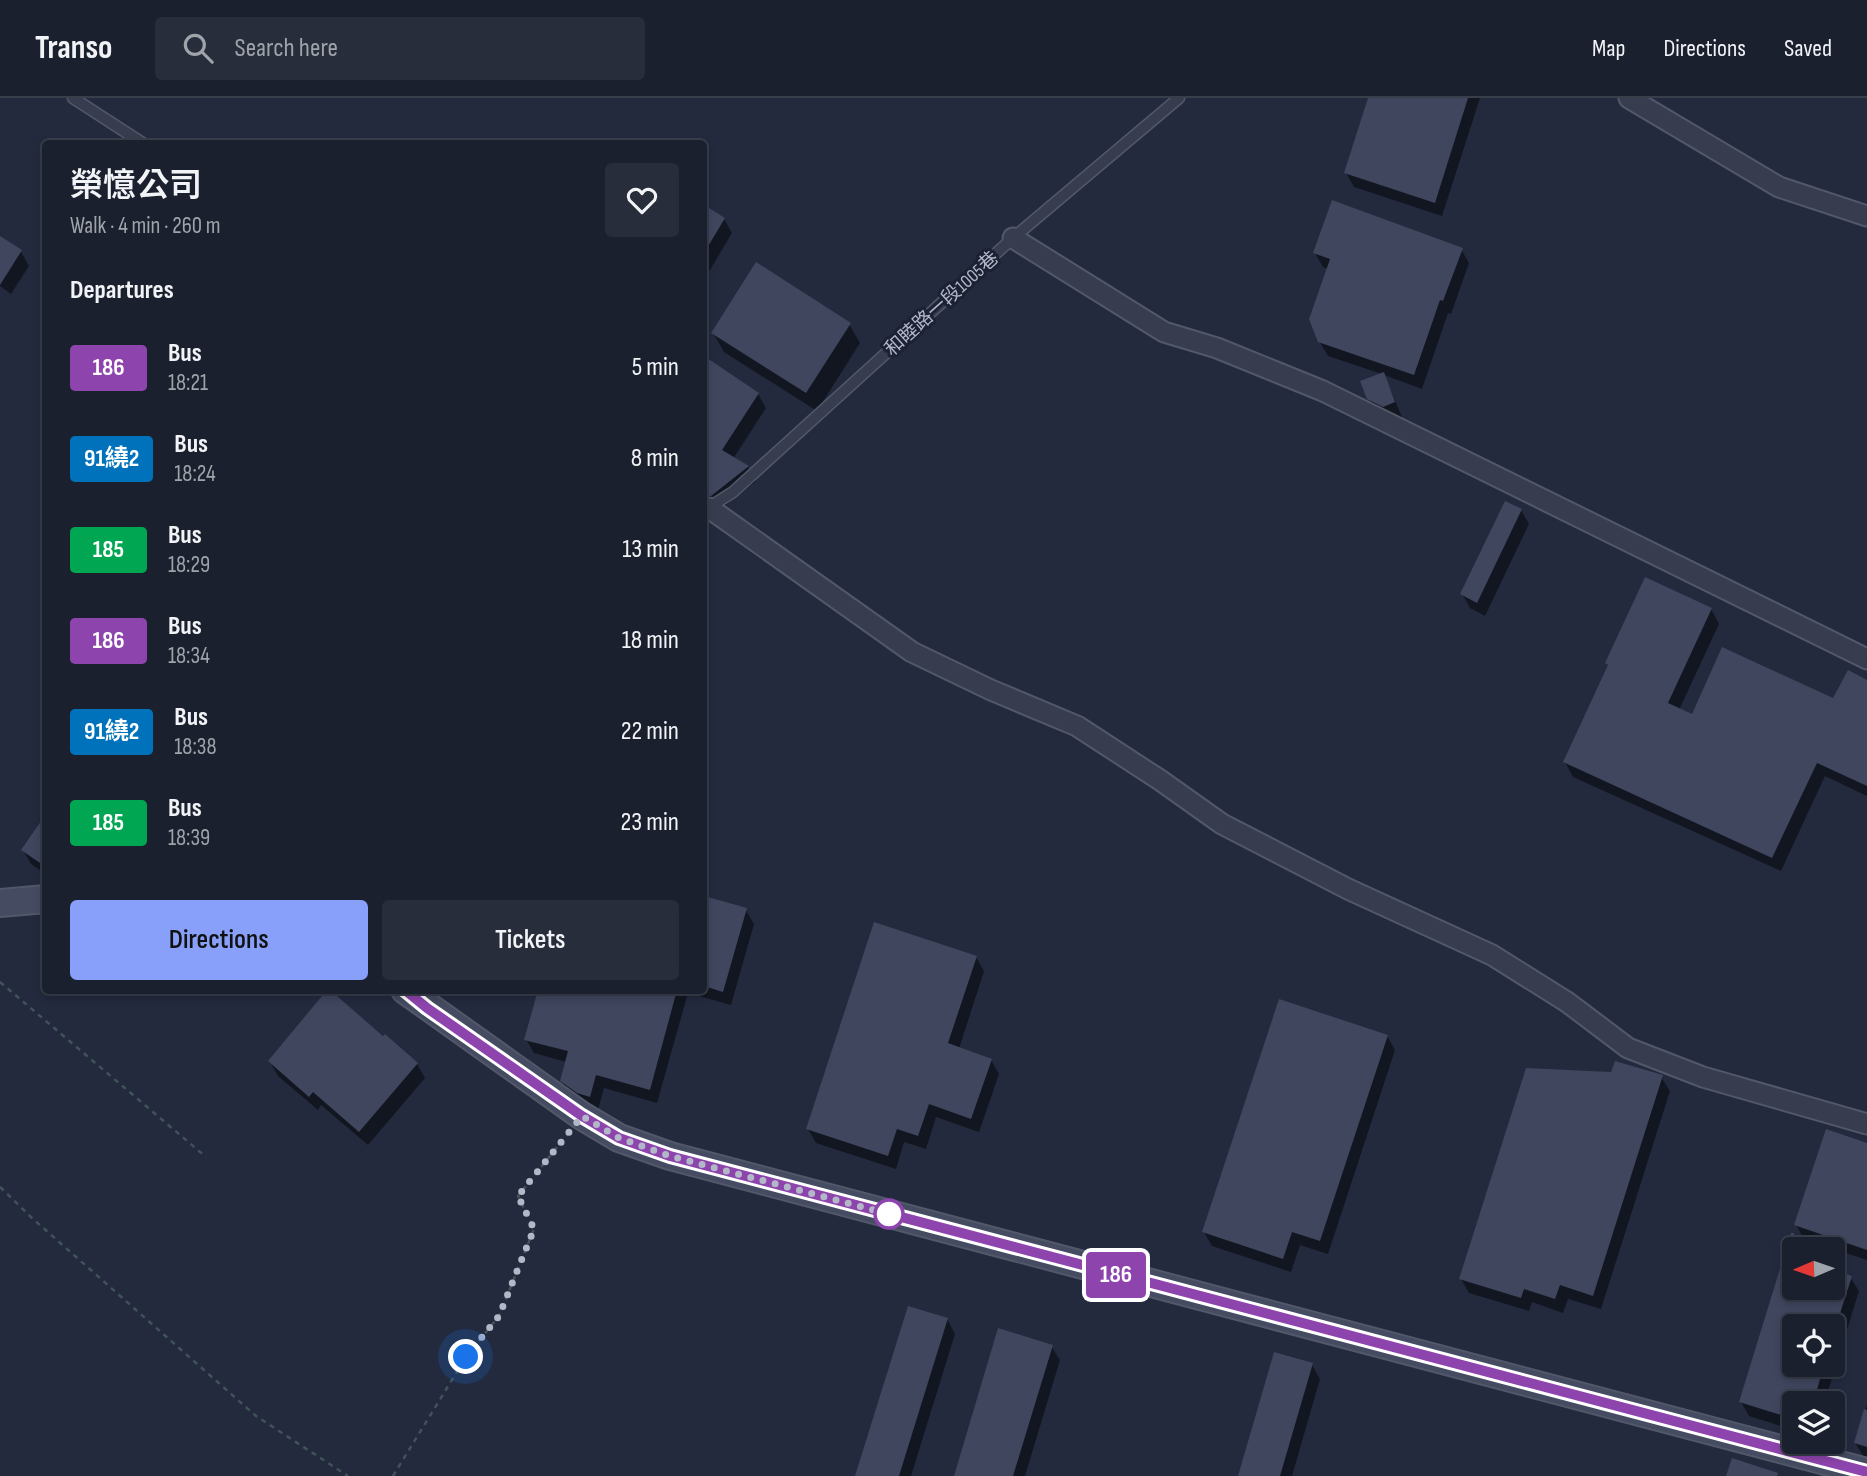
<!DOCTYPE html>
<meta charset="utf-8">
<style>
:root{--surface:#1a202e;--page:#272d3a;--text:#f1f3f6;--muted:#9fa3aa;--line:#383e4a;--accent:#88a0f9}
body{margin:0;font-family:"Sofia Sans Condensed","Noto Sans TC",sans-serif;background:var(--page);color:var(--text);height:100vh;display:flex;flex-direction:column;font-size:26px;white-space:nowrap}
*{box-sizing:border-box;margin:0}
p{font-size:23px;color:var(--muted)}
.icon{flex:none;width:38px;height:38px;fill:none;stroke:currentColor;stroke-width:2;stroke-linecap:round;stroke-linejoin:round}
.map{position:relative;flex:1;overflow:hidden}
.panel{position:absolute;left:42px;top:42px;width:665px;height:854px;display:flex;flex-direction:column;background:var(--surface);border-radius:7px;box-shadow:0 4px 10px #0003,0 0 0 2px var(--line)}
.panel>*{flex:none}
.badge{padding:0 14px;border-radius:5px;font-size:24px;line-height:46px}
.needle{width:46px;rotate:268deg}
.fabs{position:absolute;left:1782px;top:1139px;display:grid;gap:14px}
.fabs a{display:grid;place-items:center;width:63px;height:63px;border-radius:7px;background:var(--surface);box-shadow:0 4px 10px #0003,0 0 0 2px var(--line);font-size:35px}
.you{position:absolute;width:35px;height:35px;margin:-18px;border:5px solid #fff;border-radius:50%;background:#1a73e8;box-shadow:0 0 0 10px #1a73e833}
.map>.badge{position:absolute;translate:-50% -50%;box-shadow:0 0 0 4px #fff}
h2{padding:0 28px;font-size:26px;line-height:63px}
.round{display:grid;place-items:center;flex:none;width:74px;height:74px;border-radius:7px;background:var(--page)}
.head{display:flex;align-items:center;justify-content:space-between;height:119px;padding:0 28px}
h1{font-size:33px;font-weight:600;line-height:52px}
.primary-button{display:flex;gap:14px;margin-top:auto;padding:14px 28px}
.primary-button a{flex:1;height:80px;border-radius:7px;background:var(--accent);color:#111;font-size:28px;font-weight:600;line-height:80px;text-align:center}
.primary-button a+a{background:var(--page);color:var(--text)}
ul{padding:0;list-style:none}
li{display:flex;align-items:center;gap:21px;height:91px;padding:0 28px}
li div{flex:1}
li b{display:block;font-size:26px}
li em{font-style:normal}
li .badge{min-width:77px;font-weight:700;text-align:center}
header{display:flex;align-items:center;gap:42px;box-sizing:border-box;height:98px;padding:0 35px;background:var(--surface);border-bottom:2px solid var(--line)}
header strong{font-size:33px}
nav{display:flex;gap:38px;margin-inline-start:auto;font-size:24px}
.search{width:490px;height:63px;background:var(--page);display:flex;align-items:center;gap:18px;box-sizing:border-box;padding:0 24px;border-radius:7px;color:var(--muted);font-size:26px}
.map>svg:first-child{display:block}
.shadow{fill:#0007;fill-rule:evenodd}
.building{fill:#3f465e}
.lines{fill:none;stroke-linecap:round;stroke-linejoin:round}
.lane-casing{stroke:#525869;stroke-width:13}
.street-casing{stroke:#525869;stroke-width:23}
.secondary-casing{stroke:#525869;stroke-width:30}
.path{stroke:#405359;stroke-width:2.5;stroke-dasharray:5 5;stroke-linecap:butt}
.lane{stroke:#373d4e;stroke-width:10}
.street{stroke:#373d4e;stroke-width:19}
.secondary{stroke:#454b61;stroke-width:26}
.line-casing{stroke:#fff;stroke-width:16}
.line{stroke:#8e44ad;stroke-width:10}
.walk{stroke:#b3b8c9;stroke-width:7;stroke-dasharray:0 12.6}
.stop-dot{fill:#fff;stroke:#8e44ad;stroke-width:3.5}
.labels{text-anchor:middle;stroke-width:6;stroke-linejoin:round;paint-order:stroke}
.street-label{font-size:19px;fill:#b3b8c9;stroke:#1c2233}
</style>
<header>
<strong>Transo</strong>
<div class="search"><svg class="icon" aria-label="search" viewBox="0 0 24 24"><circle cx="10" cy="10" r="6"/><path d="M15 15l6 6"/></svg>Search here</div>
<nav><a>Map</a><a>Directions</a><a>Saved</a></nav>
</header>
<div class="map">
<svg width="1867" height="1378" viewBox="0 0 1867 1378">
<rect width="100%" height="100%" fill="#232a3e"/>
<g class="shadow">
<polygon points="1370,0 1480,0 1442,118 1354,89 1346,75"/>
<polygon points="704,109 724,121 732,135 704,182"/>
<polygon points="0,140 21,154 29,168 11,196 0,188"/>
<polygon points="1461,151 1469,165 1451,216 1448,215 1422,291 1384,277 1402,319 1392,322 1377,315 1369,300 1382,276 1328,258 1319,243 1328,171 1323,169 1315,155"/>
<polygon points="849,226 860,245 817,313 724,254 713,235"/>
<polygon points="704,261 758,296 766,310 733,361 748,369 756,383 720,412 704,417"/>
<polygon points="1521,412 1529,426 1485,518 1470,510 1462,496"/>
<polygon points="1711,511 1719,526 1679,612 1693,618 1834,602 1867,584 1867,698 1825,678 1781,773 1573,679 1565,664 1609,569 1607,565"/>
<polygon points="46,719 46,776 31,766 23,752"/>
<polygon points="704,800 745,811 754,826 731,907 688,895 657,1005 604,990 598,1012 587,1009 570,997 561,982 566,964 534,955 526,941 540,892 704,892"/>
<polygon points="976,859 984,873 959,951 991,962 999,976 979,1034 936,1019 926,1051 904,1044 896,1071 816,1045 808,1031"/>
<polygon points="329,893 417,966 425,980 368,1047 321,1007 318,1012 278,978 270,964"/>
<polygon points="1387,938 1395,952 1328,1156 1300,1147 1291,1174 1212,1148 1204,1134"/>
<polygon points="1612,976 1661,979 1670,993 1601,1211 1568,1201 1563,1215 1532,1204 1529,1213 1469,1195 1461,1181"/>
<polygon points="1867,1047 1867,1162 1804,1141 1796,1127"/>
<path d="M1850,1179L1859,1193L1824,1306H1794V1332L1749,1318L1741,1304L1794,1190H1832ZM1794,1228H1832V1267H1794Z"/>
<polygon points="947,1221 955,1236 911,1378 857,1378"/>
<polygon points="1051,1248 1060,1262 1025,1378 955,1378"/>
<polygon points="1312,1267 1320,1281 1292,1378 1240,1378"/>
<polygon points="1867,1307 1867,1360 1864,1359 1855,1345"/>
</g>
<g class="building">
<polygon points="1368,0 1468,0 1435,105 1344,75"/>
<polygon points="1332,102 1463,150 1443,203 1440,202 1414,277 1318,244 1309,221 1330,161 1313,155"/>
<polygon points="704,107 725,120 704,155"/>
<polygon points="0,138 22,152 0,187"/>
<polygon points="756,164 851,225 806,295 711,235"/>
<polygon points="704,258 759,295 722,352 749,368 711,398 704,399"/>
<polygon points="1384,274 1395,304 1383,309 1367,301 1360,283"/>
<polygon points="1505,403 1522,411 1477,505 1460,496"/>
<polygon points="1645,479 1712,510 1668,605 1692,616 1722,549 1833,600 1848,572 1867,582 1867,688 1817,665 1772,760 1563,664 1608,567 1605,565"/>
<polygon points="46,716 46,769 21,752"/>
<polygon points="704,798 747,810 723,894 704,888"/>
<polygon points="874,824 977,858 948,945 992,961 971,1021 929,1006 918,1038 897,1031 888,1058 806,1031"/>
<polygon points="327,892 330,892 383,938 385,936 418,965 359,1034 313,994 309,999 268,963"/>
<polygon points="538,892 677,892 650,992 596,977 590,999 577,995 560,983 568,953 524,942"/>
<polygon points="1279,901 1388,937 1320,1143 1292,1134 1283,1161 1202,1134"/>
<polygon points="1615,963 1663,977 1593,1198 1560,1187 1555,1201 1524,1191 1521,1200 1459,1181 1526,970 1611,974"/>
<polygon points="1826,1031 1867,1045 1867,1152 1794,1127"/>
<polygon points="1791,1135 1794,1135 1794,1190 1832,1190 1832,1172 1852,1178 1836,1228 1794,1228 1794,1267 1824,1267 1813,1306 1794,1306 1794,1321 1739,1304"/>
<polygon points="908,1208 948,1220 899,1378 855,1378"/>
<polygon points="998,1230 1053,1247 1013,1378 954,1378"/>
<polygon points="1274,1254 1313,1265 1280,1378 1238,1378"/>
<polygon points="1864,1311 1867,1312 1867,1349 1854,1345"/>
<polygon points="1732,1360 1778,1375 1777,1378 1726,1378"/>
</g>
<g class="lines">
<defs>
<g id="lane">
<polyline points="73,0 144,46"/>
<polyline points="708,410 733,394 1013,140 1179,0"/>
</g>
<g id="street">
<polyline points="1629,0 1779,89 1867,118"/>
<polyline points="1013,140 1164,234 1217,250 1323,293 1867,561"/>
<polyline points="709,410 912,554 991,592 1077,628 1160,682 1222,726 1348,791 1492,857 1567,904 1628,950 1703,979 1867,1026"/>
</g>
<g id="secondary">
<polyline points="0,805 46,801"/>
<polyline points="405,892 582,1018 619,1040 670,1058 1867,1374"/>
</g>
</defs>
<use href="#lane" class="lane-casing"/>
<use href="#street" class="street-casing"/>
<use href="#secondary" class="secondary-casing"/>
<g class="path">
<polyline points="0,884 206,1059"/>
<polyline points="0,1089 32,1120 256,1318 348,1378"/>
<polyline points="393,1378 466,1259 499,1218 534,1131 518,1098 570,1033"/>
</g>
<use href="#lane" class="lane"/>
<use href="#street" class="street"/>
<use href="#secondary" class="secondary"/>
</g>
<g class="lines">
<defs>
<polyline id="line" points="405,892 427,910 582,1018 619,1040 670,1058 1867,1374"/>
</defs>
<use href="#line" class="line-casing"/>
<use href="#line" class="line"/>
<polyline class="walk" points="466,1259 499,1218 534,1131 518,1098 582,1018 619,1040 670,1058 889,1116"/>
</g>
<circle class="stop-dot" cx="889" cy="1116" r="14"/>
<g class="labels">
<g class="street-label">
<text transform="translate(941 205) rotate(-42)" y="7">和睦路一段1005巷</text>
</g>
</g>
</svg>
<div class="fabs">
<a><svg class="needle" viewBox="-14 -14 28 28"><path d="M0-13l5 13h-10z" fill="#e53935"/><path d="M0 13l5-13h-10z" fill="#9fa3aa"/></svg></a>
<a><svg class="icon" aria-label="locate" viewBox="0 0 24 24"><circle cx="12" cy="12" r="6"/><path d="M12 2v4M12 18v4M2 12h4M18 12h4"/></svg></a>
<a><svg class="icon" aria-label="layers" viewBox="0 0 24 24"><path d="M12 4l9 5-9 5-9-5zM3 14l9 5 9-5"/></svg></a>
</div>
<div class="you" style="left:466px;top:1259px"></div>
<b class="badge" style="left:1116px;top:1177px;background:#8e44ad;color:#fff">186</b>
<section class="panel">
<div class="head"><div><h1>榮憶公司</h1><p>Walk · 4 min · 260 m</p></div><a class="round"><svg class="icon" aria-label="heart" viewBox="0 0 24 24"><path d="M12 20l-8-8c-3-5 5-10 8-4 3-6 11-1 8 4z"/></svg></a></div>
<h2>Departures</h2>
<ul>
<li><span class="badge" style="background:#8e44ad;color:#fff">186</span><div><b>Bus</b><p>18:21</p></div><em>5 min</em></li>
<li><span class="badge" style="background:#0072bc;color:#fff">91繞2</span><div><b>Bus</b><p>18:24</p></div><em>8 min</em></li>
<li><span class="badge" style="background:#00a651;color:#fff">185</span><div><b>Bus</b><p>18:29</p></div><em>13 min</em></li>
<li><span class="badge" style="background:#8e44ad;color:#fff">186</span><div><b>Bus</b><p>18:34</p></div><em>18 min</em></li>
<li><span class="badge" style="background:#0072bc;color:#fff">91繞2</span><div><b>Bus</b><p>18:38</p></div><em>22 min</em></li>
<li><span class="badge" style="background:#00a651;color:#fff">185</span><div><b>Bus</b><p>18:39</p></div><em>23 min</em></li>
</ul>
<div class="primary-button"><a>Directions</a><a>Tickets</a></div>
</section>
</div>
